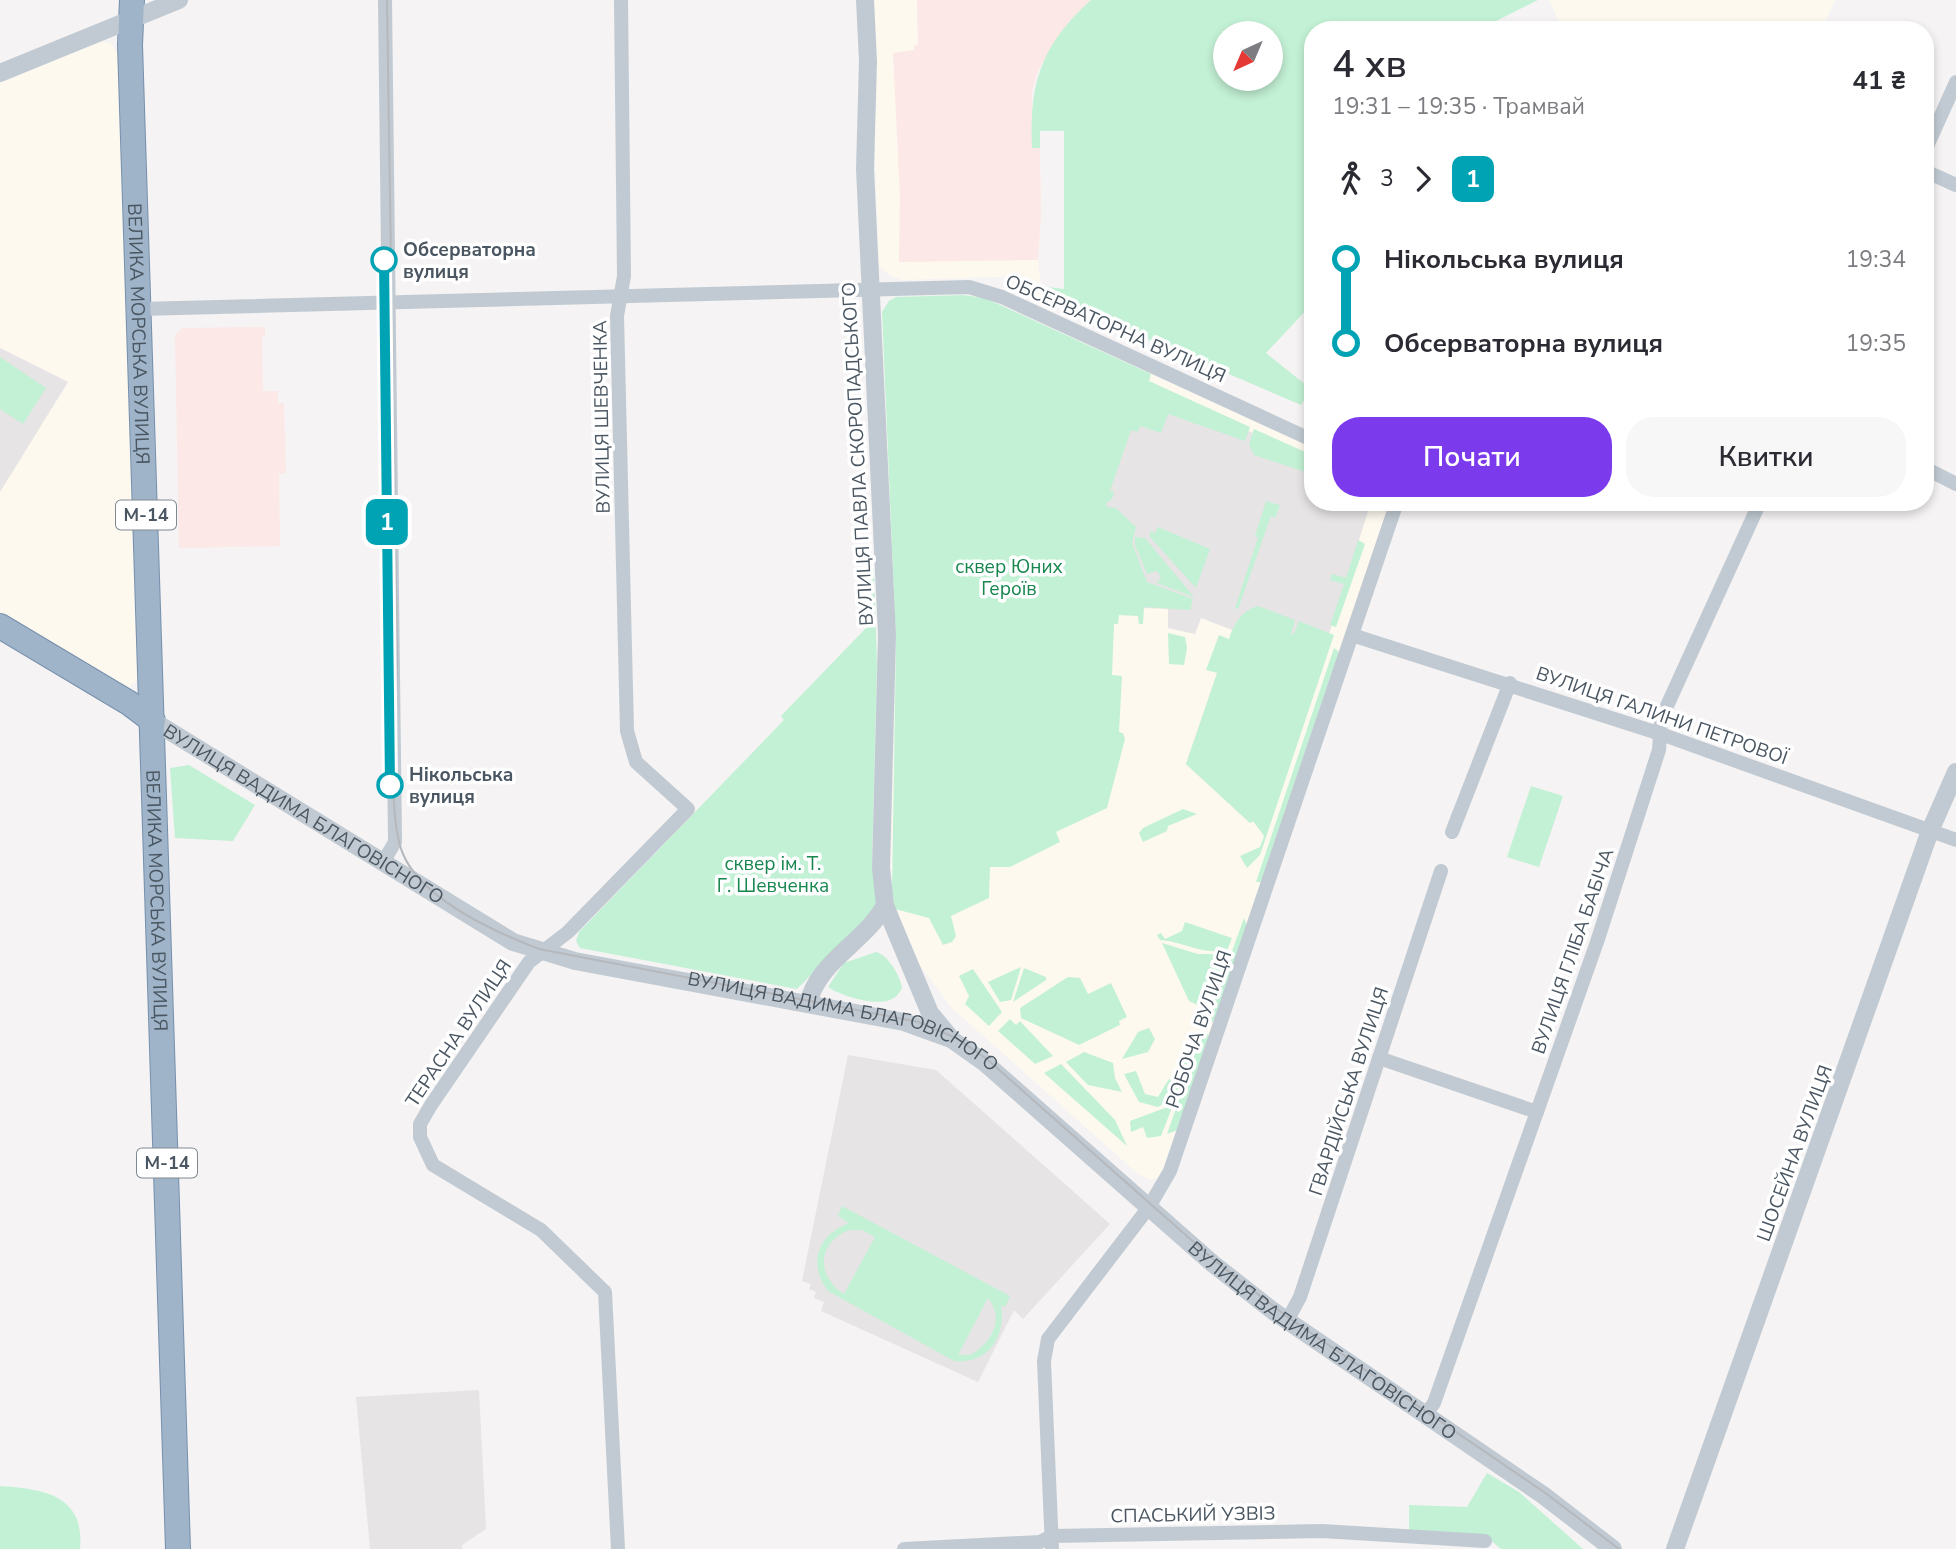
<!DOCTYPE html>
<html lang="uk">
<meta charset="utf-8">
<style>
:root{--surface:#fff;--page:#f7f7f7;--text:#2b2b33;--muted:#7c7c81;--accent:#7c3aed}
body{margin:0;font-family:"Nunito Sans",sans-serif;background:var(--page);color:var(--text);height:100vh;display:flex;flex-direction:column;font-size:26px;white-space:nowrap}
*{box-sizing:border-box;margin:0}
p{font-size:23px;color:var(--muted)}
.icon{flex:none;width:38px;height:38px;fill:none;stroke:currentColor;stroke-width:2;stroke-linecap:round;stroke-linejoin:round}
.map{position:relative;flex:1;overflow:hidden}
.drawer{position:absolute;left:1304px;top:21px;width:630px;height:490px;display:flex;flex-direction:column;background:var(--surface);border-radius:28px;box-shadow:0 4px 10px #0003}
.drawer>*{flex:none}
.badge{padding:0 14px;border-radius:10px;font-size:24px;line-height:46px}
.needle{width:46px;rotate:224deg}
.tools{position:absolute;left:1213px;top:21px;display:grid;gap:14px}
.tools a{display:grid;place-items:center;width:70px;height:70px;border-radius:50%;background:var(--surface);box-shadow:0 4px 10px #0003;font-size:35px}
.map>.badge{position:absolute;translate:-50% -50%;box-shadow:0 0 0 4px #fff}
.legs{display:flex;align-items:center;gap:10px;height:77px;padding:0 28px;font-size:23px}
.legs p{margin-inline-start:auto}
.head{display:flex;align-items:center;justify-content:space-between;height:119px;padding:0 28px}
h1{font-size:38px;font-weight:600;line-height:52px}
.primary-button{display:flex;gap:14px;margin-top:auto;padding:14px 28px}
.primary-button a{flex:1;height:80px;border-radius:28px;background:var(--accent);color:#fff;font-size:28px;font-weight:600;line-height:80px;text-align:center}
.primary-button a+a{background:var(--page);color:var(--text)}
ul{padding:0 28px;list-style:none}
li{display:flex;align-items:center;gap:24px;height:84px;font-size:26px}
li i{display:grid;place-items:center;width:10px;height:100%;margin:0 9px;background:currentColor}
li i::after{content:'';width:18px;height:18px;margin:-9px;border:5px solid;border-radius:50%;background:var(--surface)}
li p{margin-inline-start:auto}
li:first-child i{background:linear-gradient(#0000 50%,currentColor 0)}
li:last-child i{background:linear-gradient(currentColor 50%,#0000 0)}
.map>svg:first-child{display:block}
.commercial{fill:#fdf9ef}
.education{fill:#e6e4e5}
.medical{fill:#fce8e6}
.green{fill:#c3f1d5;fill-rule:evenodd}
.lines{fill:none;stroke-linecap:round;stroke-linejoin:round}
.trunk-casing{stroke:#7690ad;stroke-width:26}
.minor{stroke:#c1cad2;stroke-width:14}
.tertiary{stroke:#c1cad2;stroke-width:18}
.trunk{stroke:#9fb4c9;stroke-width:24}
.tram{stroke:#b5b8bd;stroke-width:2}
.line-1-casing{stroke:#fff;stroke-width:16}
.line-1{stroke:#00a3b4;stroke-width:10}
.stop-1-dot{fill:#fff;stroke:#00a3b4;stroke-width:3.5}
.labels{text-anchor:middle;stroke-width:7;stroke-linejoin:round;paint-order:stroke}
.shield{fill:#fff;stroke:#808990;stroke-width:2}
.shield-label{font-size:18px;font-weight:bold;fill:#4a5661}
.stop-label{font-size:19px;font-weight:bold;fill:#4a5661;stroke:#fff;text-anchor:start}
.street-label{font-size:19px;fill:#4a5661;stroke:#fff}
.park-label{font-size:19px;fill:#17864f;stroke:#fff}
</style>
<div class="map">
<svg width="1956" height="1549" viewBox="0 0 1956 1549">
<rect width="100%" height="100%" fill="#f5f3f3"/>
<g class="commercial">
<polygon points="869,0 1091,0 1072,19 1038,70 1032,90 1032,148 1040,148 1041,217 1038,260 1043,305 1020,295 1026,276 902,280 890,276 879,266"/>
<polygon points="1549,0 1835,0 1822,30 1563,30"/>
<polygon points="100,42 110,43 121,57 139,679 127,688 0,616 0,83"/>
<polygon points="963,295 998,304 1312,448 1312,502 1390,502 1160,1178 1150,1180 1138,1174 951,1007 914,957 895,909 891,868 896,641 882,312 889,301 896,297"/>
</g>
<g class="education">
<polygon points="0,348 68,382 0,492"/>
<polygon points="1146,384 1312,460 1312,502 1371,502 1265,836 1253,821 1250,823 1186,764 1232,630 1201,618 1195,634 1168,628 1168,609 1144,608 1105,503"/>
<polygon points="848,1055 936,1070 1110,1224 1023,1319 1014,1310 978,1382 821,1311 824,1302 814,1298 816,1292 809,1289 811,1284 802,1281"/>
<polygon points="479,1390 486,1529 462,1545 462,1549 370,1549 356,1397"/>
</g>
<g class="medical">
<polygon points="917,0 1091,0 1072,19 1038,70 1032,90 1032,148 1040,148 1041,217 1038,260 899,262 900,197 893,53 914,50 914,46 918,45"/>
<polygon points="265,327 265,336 262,337 263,391 278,391 278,403 284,403 286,473 279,474 280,546 179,548 175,335 182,328"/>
</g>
<g class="green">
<path d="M1091,0H1538L1490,24L1492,30H1312V304L1266,353L1311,389L1301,405L1040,293L1039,286L1064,289V131H1040V148H1032C1029,83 1041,45 1091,0ZM1225,33H1270V79H1225Z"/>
<polygon points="963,295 984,298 998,304 1151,374 1149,381 1250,427 1245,441 1168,414 1161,433 1140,426 1138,432 1131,430 1110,491 1114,492 1112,499 1106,503 1107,507 1116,508 1136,527 1132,543 1147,582 1193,599 1190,610 1144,607 1143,624 1139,624 1138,616 1119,615 1118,624 1114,624 1112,675 1122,676 1119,732 1123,733 1125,739 1107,808 1056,832 1060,842 1010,867 990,867 989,898 951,916 956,936 952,942 943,945 929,918 895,909 892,890 896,641 882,312 889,301 896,297"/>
<polygon points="0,357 46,388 23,424 0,409"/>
<polygon points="1254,429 1312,455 1312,474 1254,455 1249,444"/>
<polygon points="1266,501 1280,505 1275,518 1271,516 1238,609 1235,608 1258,538 1255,536"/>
<polygon points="1158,527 1210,549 1196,588 1150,537 1150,531 1155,533"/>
<polygon points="1135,537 1145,538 1194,597 1157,583 1161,578 1157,571 1147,574 1135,545"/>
<polygon points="1358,540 1365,544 1336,627 1330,625 1344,584 1330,580 1332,574 1346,578"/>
<polygon points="867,564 874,570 877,664 872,863 878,908 797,989 580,948 576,941 579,932 784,720 781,716 868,626"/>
<path d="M1258,606L1295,620L1291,634H1294L1299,621L1334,635L1260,855L1247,868L1240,856L1260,847L1264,836L1253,821L1250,823L1186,764L1217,673L1206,670L1219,635L1229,639C1234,625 1240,611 1258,606Z"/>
<polygon points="1168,633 1185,637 1187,648 1184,665 1169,664"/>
<polygon points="1334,648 1339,652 1261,882 1256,882"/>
<polygon points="189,765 255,805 233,841 175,838 170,768"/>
<polygon points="1531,786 1563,796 1539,867 1507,857"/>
<polygon points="1183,809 1197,814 1168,826 1167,831 1143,842 1139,833 1143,828"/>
<polygon points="1244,918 1247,926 1216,1020 1211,1022 1207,1020"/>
<path d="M1185,922L1232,938L1227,951C1195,953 1188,943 1160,940L1157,935L1161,933L1165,939L1182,931Z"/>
<polygon points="1162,943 1198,954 1226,954 1206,1009 1189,1001"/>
<path d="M876,952C888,955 900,975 902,988C899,993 896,998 890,1000C874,1006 841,996 828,987L844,963Z"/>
<polygon points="1021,967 1011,1000 1000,1002 988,982"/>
<polygon points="1024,968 1046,977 1046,980 1013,1002"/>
<polygon points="973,969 1002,1012 989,1026 965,1004 969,996 959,976"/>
<polygon points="1068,977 1080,978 1088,994 1111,983 1127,1017 1119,1021 1120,1025 1079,1045 1021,1018 1020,1008"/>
<polygon points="1010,1019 1016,1025 1020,1021 1053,1056 1035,1064 998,1031"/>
<polygon points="1149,1028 1155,1039 1148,1052 1122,1059 1138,1032"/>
<polygon points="1203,1031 1209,1036 1178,1130 1167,1134"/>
<polygon points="1189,1044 1194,1046 1175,1097 1158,1107 1139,1102 1124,1074 1136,1071 1145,1094 1158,1097 1169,1079 1174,1081"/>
<polygon points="1084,1052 1113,1063 1115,1078 1122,1092 1088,1085 1066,1062"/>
<polygon points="1061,1064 1115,1120 1127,1146 1044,1073"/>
<polygon points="1173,1105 1161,1136 1147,1138 1143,1127 1131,1132 1130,1121"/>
<path d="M842,1206L1010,1296L1005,1307L1001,1305C1006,1337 989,1364 954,1361L828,1291C807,1263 818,1235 849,1223L838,1216ZM849,1230H862L875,1237L844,1294C816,1276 817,1243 849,1230ZM988,1298C1005,1319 992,1343 970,1355H958Z"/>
<polygon points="1487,1473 1519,1492 1583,1549 1501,1549 1488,1538 1409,1532 1409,1505 1467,1507"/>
<path d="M0,1486C42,1489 85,1494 80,1549H0Z"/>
</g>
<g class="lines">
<defs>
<g id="trunk">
<path id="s2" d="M132,0L130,45L178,1549"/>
<polyline points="0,626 129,703 153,721"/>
</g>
</defs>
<use href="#trunk" class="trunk-casing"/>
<g class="minor">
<polyline points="1925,151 1956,82"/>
<polyline points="1925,171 1956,185"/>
<polyline points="140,309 969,287 1002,297 1312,440"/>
<polyline points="1925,468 1956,484"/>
<polyline points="1352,635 1661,734 1956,840"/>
<polyline points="1452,832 1510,683"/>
<polyline points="382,864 395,842 385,0"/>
<polyline points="1379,1058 1537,1112"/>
<polyline points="1287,1321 1300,1297 1441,871"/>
<polyline points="1425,1415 1434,1403 1597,942 1659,750 1661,719 1760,502"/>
<polyline points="618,1549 605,1292 541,1230 433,1165 420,1137 420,1124 431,1105 529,962 568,932 688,809 636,762 627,731 617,316 624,276 621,0"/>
<polyline points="904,1549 1040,1542 1052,1536 1322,1531 1485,1541"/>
<polyline points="1052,1549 1044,1361 1048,1339 1149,1207 1170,1171 1397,502"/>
</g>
<g class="tertiary">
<polyline points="865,0 868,61 865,169 887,635 881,868 885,905 891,920 930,1013 949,1036"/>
<polyline points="0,73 179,0"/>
<path id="s1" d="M153,721L513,942L575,961L904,1022L951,1039L985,1063L1212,1263L1273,1311L1543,1495L1613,1549"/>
<path d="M808,1004C818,960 865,943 885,905"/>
<polyline points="1675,1549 1930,831 1956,772"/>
</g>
<use href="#trunk" class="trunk"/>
<path class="tram" id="s3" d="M387,0C391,218 394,436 397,654C398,704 385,812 403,854C422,899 495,932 539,949L919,1022L958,1039L988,1060L1215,1261L1289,1318L1544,1492L1619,1549"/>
</g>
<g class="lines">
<defs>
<polyline id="line-1" points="384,260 390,785"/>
</defs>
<use href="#line-1" class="line-1-casing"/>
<use href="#line-1" class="line-1"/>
</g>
<g class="stop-1-dot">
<circle cx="384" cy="260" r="12"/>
<circle cx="390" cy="785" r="12"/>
</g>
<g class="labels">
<g class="shield">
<rect x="116" y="500.5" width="60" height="29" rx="5"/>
<rect x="137" y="1148.5" width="60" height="29" rx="5"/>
</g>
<g class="shield-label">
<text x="146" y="521">М-14</text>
<text x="167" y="1169">М-14</text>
</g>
<g class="stop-label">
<text x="403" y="256">Обсерваторна<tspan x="403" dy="22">вулиця</tspan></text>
<text x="409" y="781">Нікольська<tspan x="409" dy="22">вулиця</tspan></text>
</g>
<g class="street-label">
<text transform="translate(1116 328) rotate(24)" y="7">ОБСЕРВАТОРНА ВУЛИЦЯ</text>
<text dy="7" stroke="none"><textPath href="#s2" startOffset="334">ВЕЛИКА МОРСЬКА ВУЛИЦЯ</textPath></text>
<text transform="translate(601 417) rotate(-91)" y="7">ВУЛИЦЯ ШЕВЧЕНКА</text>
<text transform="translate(857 454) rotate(-93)" y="7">ВУЛИЦЯ ПАВЛА СКОРОПАДСЬКОГО</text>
<text transform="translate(1662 715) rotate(19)" y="7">ВУЛИЦЯ ГАЛИНИ ПЕТРОВОЇ</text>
<text dy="7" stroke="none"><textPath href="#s1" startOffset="177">ВУЛИЦЯ ВАДИМА БЛАГОВІСНОГО</textPath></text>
<text dy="7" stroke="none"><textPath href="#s2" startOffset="901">ВЕЛИКА МОРСЬКА ВУЛИЦЯ</textPath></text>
<text transform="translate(1572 951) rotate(-71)" y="7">ВУЛИЦЯ ГЛІБА БАБІЧА</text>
<text dy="7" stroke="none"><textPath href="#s3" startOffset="1339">ВУЛИЦЯ ВАДИМА БЛАГОВІСНОГО</textPath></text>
<text transform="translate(1198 1029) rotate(-71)" y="7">РОБОЧА ВУЛИЦЯ</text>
<text transform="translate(458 1033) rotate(-56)" y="7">ТЕРАСНА ВУЛИЦЯ</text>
<text transform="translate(1348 1091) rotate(-72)" y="7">ГВАРДІЙСЬКА ВУЛИЦЯ</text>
<text transform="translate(1794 1153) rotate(-70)" y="7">ШОСЕЙНА ВУЛИЦЯ</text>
<text dy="7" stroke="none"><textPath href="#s1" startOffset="1351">ВУЛИЦЯ ВАДИМА БЛАГОВІСНОГО</textPath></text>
<text transform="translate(1193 1514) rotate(-1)" y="7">СПАСЬКИЙ УЗВІЗ</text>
</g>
<g class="park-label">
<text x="1009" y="573">сквер Юних<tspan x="1009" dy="22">Героїв</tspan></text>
<text x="773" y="870">сквер ім. Т.<tspan x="773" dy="22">Г. Шевченка</tspan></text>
</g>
</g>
</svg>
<div class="tools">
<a><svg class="needle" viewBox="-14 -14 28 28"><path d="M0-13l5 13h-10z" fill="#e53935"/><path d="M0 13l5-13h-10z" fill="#7c7c81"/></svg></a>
</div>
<b class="badge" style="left:387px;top:522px;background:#00a3b4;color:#fff">1</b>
<section class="drawer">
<div class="head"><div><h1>4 хв</h1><p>19:31 – 19:35 · Трамвай</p></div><b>41 ₴</b></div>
<div class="legs"><svg class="icon" aria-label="walk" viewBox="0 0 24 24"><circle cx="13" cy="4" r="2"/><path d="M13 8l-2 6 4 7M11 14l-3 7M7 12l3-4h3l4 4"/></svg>3<svg class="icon" aria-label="forward" viewBox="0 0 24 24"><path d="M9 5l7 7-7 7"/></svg><b class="badge" style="background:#00a3b4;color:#fff">1</b></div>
<ul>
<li><i style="color:#00a3b4"></i><b>Нікольська вулиця</b><p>19:34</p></li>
<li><i style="color:#00a3b4"></i><b>Обсерваторна вулиця</b><p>19:35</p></li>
</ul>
<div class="primary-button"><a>Почати</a><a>Квитки</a></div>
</section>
</div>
